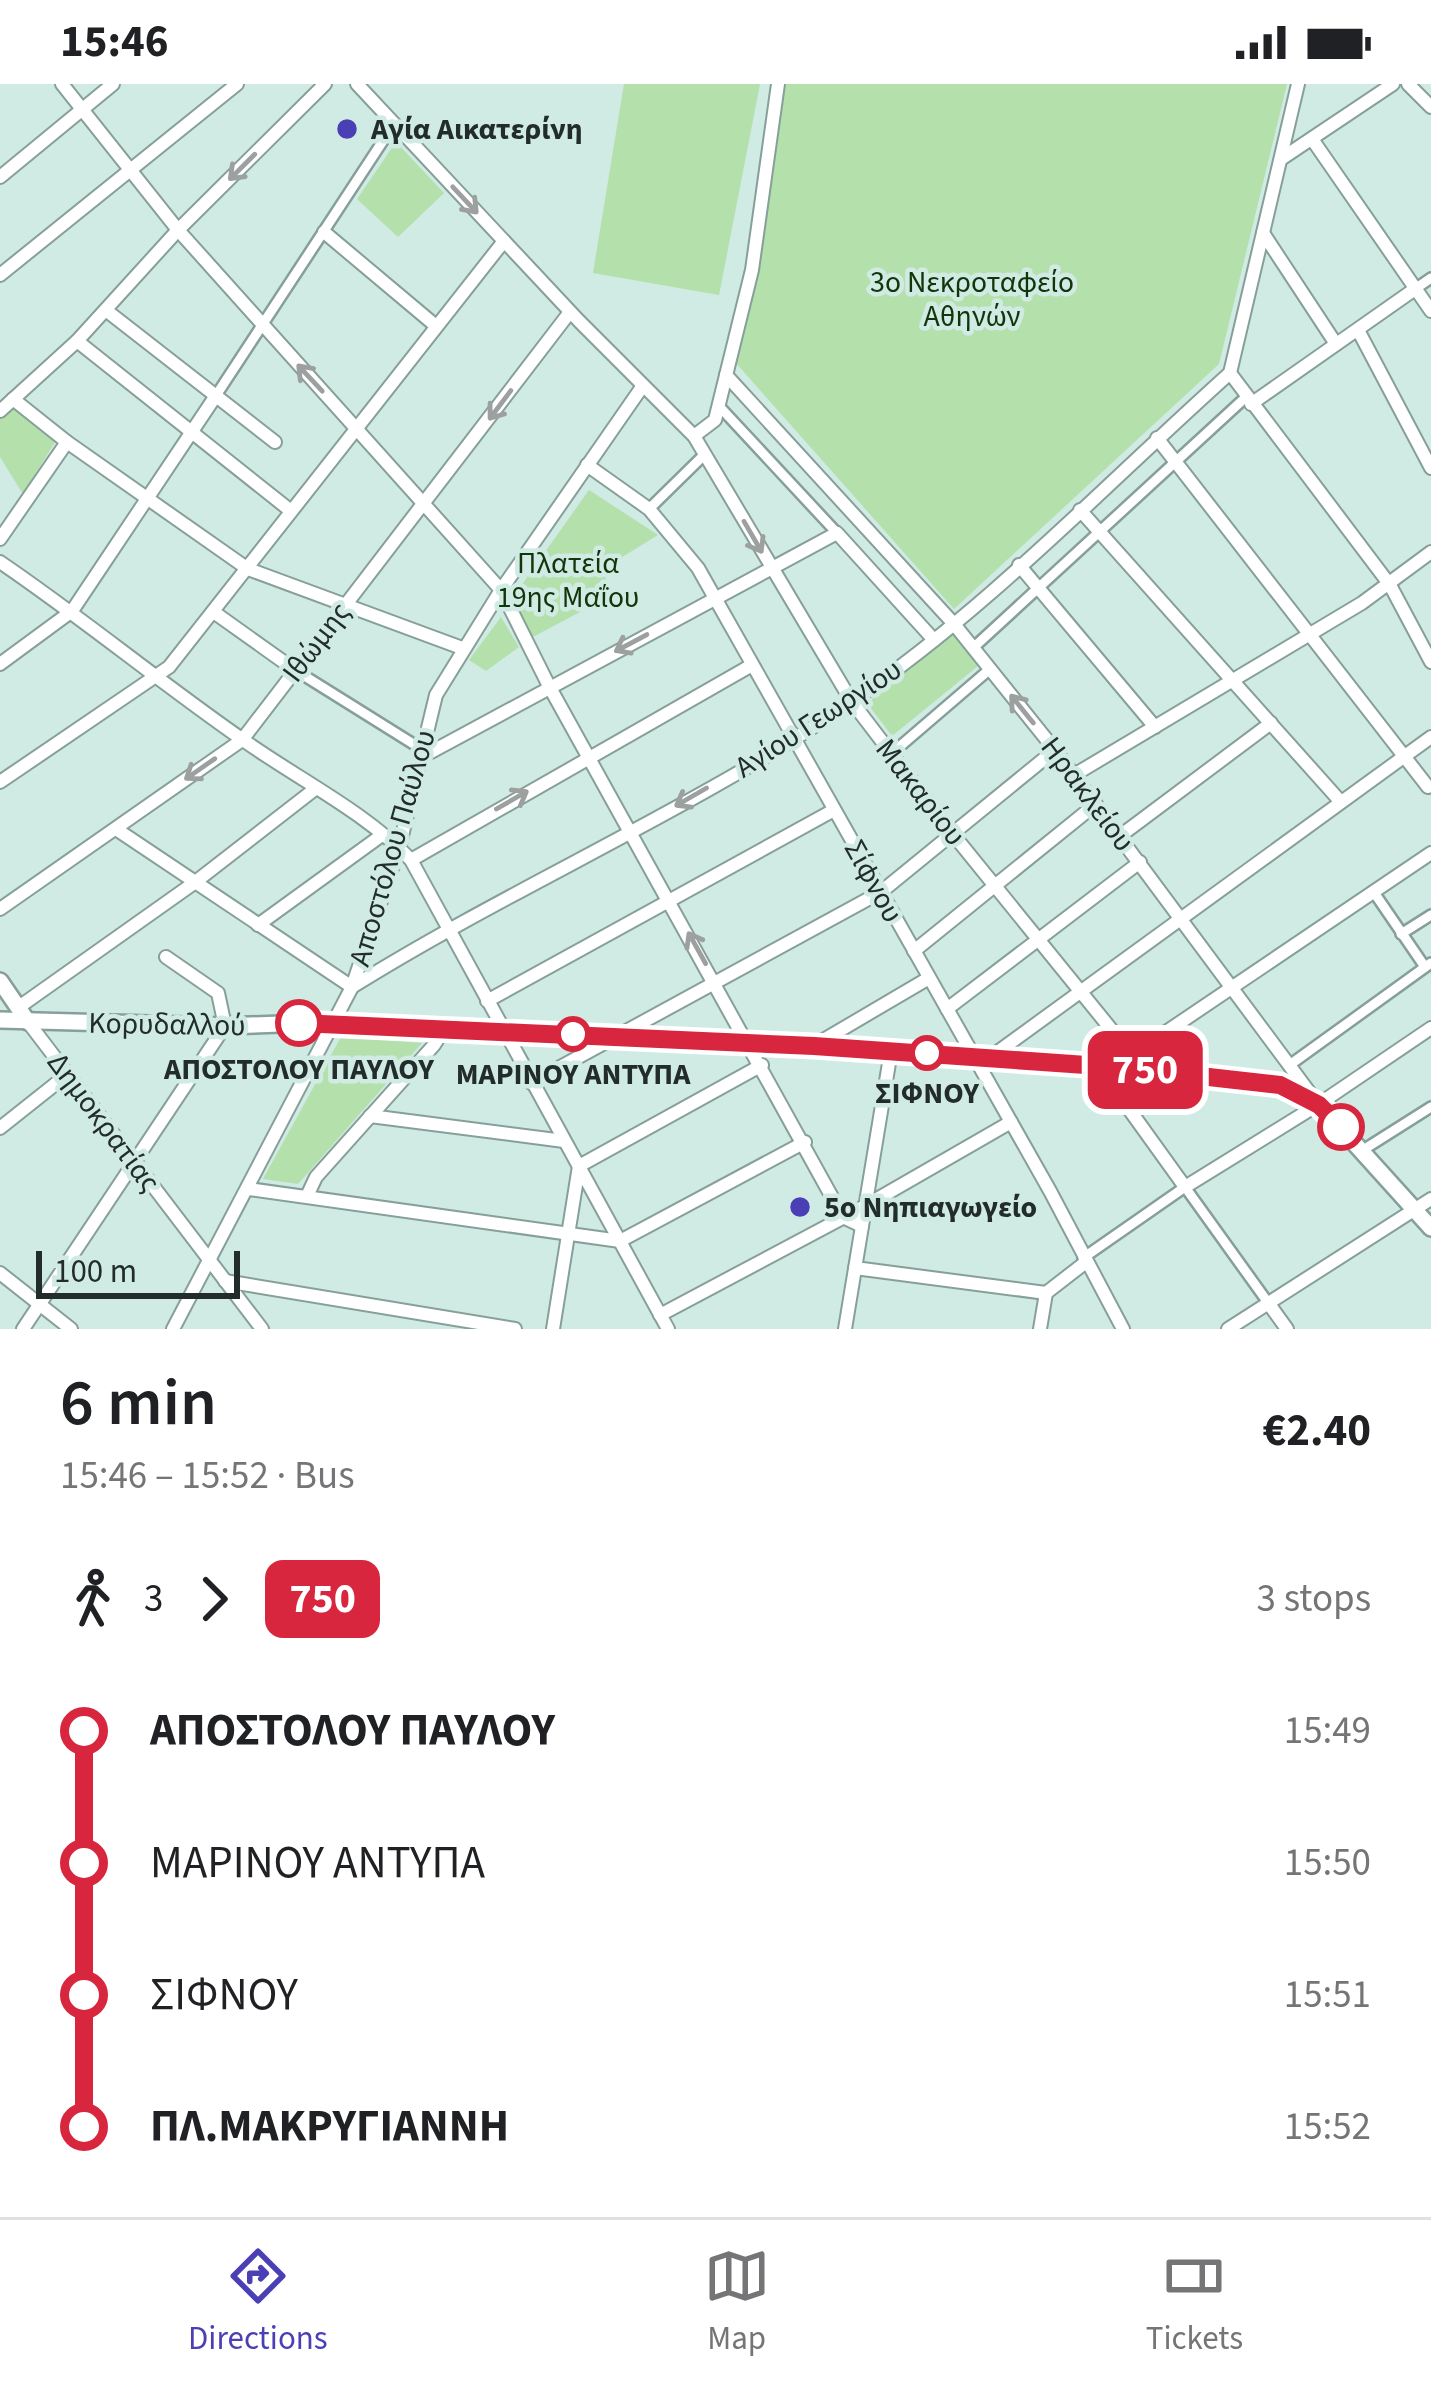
<!DOCTYPE html>
<meta charset="utf-8">
<style>
:root{--surface:#fff;--page:#f2f2f2;--text:#202124;--muted:#757577;--line:#e0e0e0;--accent:#4b3fb6}
body{margin:0;font-family:"Source Sans 3",sans-serif;background:var(--page);color:var(--text);height:100vh;display:flex;flex-direction:column;font-size:45px;white-space:nowrap}
*{box-sizing:border-box;margin:0}
p{font-size:39px;color:var(--muted)}
.icon{flex:none;width:66px;height:66px;fill:none;stroke:currentColor;stroke-width:2;stroke-linecap:round;stroke-linejoin:round}
.map{position:relative;height:1245px;overflow:hidden}
.drawer{display:flex;flex-direction:column;background:var(--surface);flex:1}
.drawer>*{flex:none}
.badge{padding:0 24px;border-radius:18px;font-size:42px;line-height:78px}
.scale{position:absolute;left:36px;bottom:30px;width:204px;box-sizing:border-box;padding-left:12px;border:6px solid #222c2a;border-top:0;font-size:33px;line-height:42px;white-space:nowrap;color:#222c2a;-webkit-text-stroke:9px #d0eae4;paint-order:stroke}
.map>.badge{position:absolute;translate:-50% -50%;box-shadow:0 0 0 6px #fff}
.legs{display:flex;align-items:center;gap:18px;height:132px;padding:0 60px;font-size:39px}
.legs p{margin-inline-start:auto}
.summary{display:flex;align-items:center;justify-content:space-between;height:204px;padding:0 60px}
h1{font-size:66px;font-weight:600;line-height:90px}
ul{padding:0 60px;list-style:none}
li{display:flex;align-items:center;gap:42px;height:132px;font-size:45px}
li i{display:grid;place-items:center;width:18px;height:100%;margin:0 15px;background:currentColor}
li i::after{content:'';width:30px;height:30px;margin:-15px;border:9px solid;border-radius:50%;background:var(--surface)}
li p{margin-inline-start:auto}
li:first-child i{background:linear-gradient(#0000 50%,currentColor 0)}
li:last-child i{background:linear-gradient(currentColor 50%,#0000 0)}
.status{display:flex;justify-content:space-between;align-items:center;height:84px;padding:0 60px;background:var(--surface);direction:ltr}
.status svg{height:33px;fill:currentColor}
.menu{display:flex;justify-content:space-around;align-items:center;height:168px;border-top:3px solid var(--line);background:var(--surface);font-size:33px;color:var(--muted)}
.menu a{display:grid;justify-items:center;gap:6px}
.menu .on{color:var(--accent)}
.map>svg:first-child{display:block}
.green{fill:#b4e0ab}
.lines{fill:none;stroke-linecap:round;stroke-linejoin:round}
.pedestrian-casing{stroke:#879f9a;stroke-width:14}
.minor-casing{stroke:#879f9a;stroke-width:16}
.tertiary-casing{stroke:#879f9a;stroke-width:20}
.pedestrian{stroke:#fff;stroke-width:9}
.minor{stroke:#fff;stroke-width:12}
.tertiary{stroke:#fff;stroke-width:15}
.oneway{stroke:#9ca09f}
.line-1-casing{stroke:#fff;stroke-width:27}
.line-1{stroke:#d7263d;stroke-width:18}
.poi-dot{fill:#4b3fb6;stroke:#d0eae4;stroke-width:4.5}
.stop-1-dot{fill:#fff;stroke:#d7263d;stroke-width:6}
.labels{text-anchor:middle;stroke-width:9;stroke-linejoin:round;paint-order:stroke}
.poi-label{font-size:30px;font-weight:bold;fill:#222c2a;stroke:#d0eae4;text-anchor:start}
.park-label{font-size:30px;fill:#12350a;stroke:#d0eae4}
.street-label{font-size:30px;fill:#222c2a;stroke:#d0eae4}
.stop-label{font-size:30px;font-weight:bold;fill:#222c2a;stroke:#d0eae4}
</style>
<div class="status"><b>15:46</b><svg viewBox="0 0 49 12"><path d="M0 12V9h3v3zM5 12V6h3v6zM10 12V3h3v9zM15 12V0h3v12zM26 1h20v11H26zM47 4h2v5h-2z"/></svg></div>
<div class="map">
<svg width="1431" height="1245" viewBox="0 0 1431 1245">
<rect width="100%" height="100%" fill="#d0eae4"/>
<g class="green">
<polygon points="624,0 760,0 719,211 593,189"/>
<polygon points="786,0 1287,0 1219,280 954,525 735,278 760,175 777,32"/>
<polygon points="396,58 444,109 398,153 357,115"/>
<polygon points="14,323 55,358 23,410 0,373 0,335"/>
<polygon points="589,406 658,451 601,486 614,510 531,554 511,516"/>
<polygon points="501,533 519,563 486,587 469,576"/>
<polygon points="952,549 978,582 892,652 867,619"/>
<polygon points="341,953 422,959 298,1100 263,1095"/>
</g>
<g class="lines">
<defs>
<g id="pedestrian">
<polyline points="1415,205 1431,194"/>
<polyline points="217,310 394,40"/>
<polyline points="718,321 837,449"/>
<polyline points="649,425 705,370"/>
<polyline points="973,564 1246,313"/>
<polyline points="295,586 423,666"/>
<polyline points="891,670 990,585"/>
<polyline points="1373,807 1425,883"/>
<polyline points="1401,850 1431,831"/>
<polyline points="1291,980 1431,879"/>
<polyline points="1363,1066 1431,1023"/>
<polyline points="1083,1174 1185,1103 1269,1220"/>
</g>
<g id="minor">
<polyline points="62,0 178,146 501,506 549,602 843,1133 862,1142"/>
<polyline points="357,0 579,237 694,352 852,618 952,749 1132,971 1129,984"/>
<polyline points="1408,0 1431,23"/>
<polyline points="1312,55 1431,227"/>
<polyline points="1281,75 1393,0"/>
<polyline points="0,93 113,0"/>
<polyline points="324,148 436,242"/>
<polyline points="1263,149 1336,260"/>
<polyline points="0,191 237,0"/>
<polyline points="107,227 275,358"/>
<polyline points="1358,246 1431,384"/>
<polyline points="77,257 291,427"/>
<polyline points="1230,289 1390,501 1431,578"/>
<polyline points="1230,289 1298,0"/>
<polyline points="726,291 954,540 1055,666 1318,1020"/>
<polyline points="13,315 67,358 248,485 462,564"/>
<polyline points="1251,320 1415,205"/>
<polyline points="0,327 77,257 178,146 325,0"/>
<polyline points="694,352 715,336 752,186 778,0"/>
<polyline points="1157,354 1428,703"/>
<polyline points="587,381 649,425 698,484 1050,1107 1123,1245"/>
<polyline points="1080,426 1340,717"/>
<polyline points="0,455 67,358"/>
<path d="M0,478C84,535 162,600 246,658C300,696 365,728 411,776L668,1245"/>
<polyline points="1019,481 1155,643"/>
<polyline points="215,529 295,586"/>
<polyline points="0,580 72,527 217,310"/>
<polyline points="423,666 431,668 837,449 934,556"/>
<polyline points="1074,691 1362,519 1431,468"/>
<polyline points="0,698 169,583 504,157"/>
<path d="M116,745L352,903C514,802 693,726 851,618C989,524 1106,400 1230,289"/>
<polyline points="1120,752 1271,639"/>
<polyline points="411,776 752,581"/>
<polyline points="0,825 242,656 570,228"/>
<polyline points="258,841 382,751"/>
<polyline points="914,867 1096,720"/>
<polyline points="487,917 834,726"/>
<polyline points="19,923 194,799 315,705"/>
<polyline points="947,925 1140,778"/>
<polyline points="28,938 262,1245"/>
<polyline points="815,961 929,894"/>
<polyline points="1132,971 1431,769"/>
<polyline points="992,972 1431,653"/>
<polyline points="1098,982 1185,1103 1319,1020 1431,944"/>
<polyline points="531,999 881,808 1055,666"/>
<polyline points="370,1032 564,1057"/>
<polyline points="0,1044 68,990"/>
<polyline points="249,1105 620,1157 805,1058"/>
<polyline points="308,1110 316,1093 434,961 445,944"/>
<polyline points="855,1184 1046,1209"/>
<polyline points="0,1189 71,1245"/>
<polyline points="225,1197 515,1245"/>
<polyline points="1046,1209 1086,1178"/>
<polyline points="1269,1220 1287,1245"/>
<polyline points="660,1231 865,1122 1011,1038"/>
<polyline points="23,1245 225,942 218,909 166,873"/>
<polyline points="173,1245 352,903 399,764 436,611 501,506 642,303"/>
<polyline points="553,1245 579,1082 762,981"/>
<polyline points="845,1245 891,967"/>
<polyline points="1040,1245 1046,1209"/>
<polyline points="1228,1245 1431,1115"/>
</g>
<g id="tertiary">
<polyline points="0,897 28,938"/>
<polyline points="0,936 225,942 335,938 814,962 973,971 1280,1001 1319,1020 1431,1144"/>
</g>
</defs>
<use href="#pedestrian" class="pedestrian-casing"/>
<use href="#minor" class="minor-casing"/>
<use href="#tertiary" class="tertiary-casing"/>
<use href="#pedestrian" class="pedestrian"/>
<use href="#minor" class="minor"/>
<use href="#tertiary" class="tertiary"/>
</g>
<defs><path id="oneway-shaft" d="M-6 0H5M1.5-3L5.5 0L1.5 3" fill="none" stroke-width="1.6" stroke-linecap="round" stroke-linejoin="round" transform="scale(3)"/></defs>
<g class="oneway">
<use href="#oneway-shaft" transform="translate(242 83) rotate(135)"/>
<use href="#oneway-shaft" transform="translate(465 116) rotate(47)"/>
<use href="#oneway-shaft" transform="translate(310 294) rotate(-133)"/>
<use href="#oneway-shaft" transform="translate(500 321) rotate(127)"/>
<use href="#oneway-shaft" transform="translate(753 453) rotate(60)"/>
<use href="#oneway-shaft" transform="translate(631 559) rotate(152)"/>
<use href="#oneway-shaft" transform="translate(1022 625) rotate(-129)"/>
<use href="#oneway-shaft" transform="translate(200 685) rotate(145)"/>
<use href="#oneway-shaft" transform="translate(691 713) rotate(150)"/>
<use href="#oneway-shaft" transform="translate(512 716) rotate(-30)"/>
<use href="#oneway-shaft" transform="translate(697 864) rotate(-119)"/>
</g>
<g class="lines">
<defs>
<polyline id="line-1" points="299,939 814,962 1129,984 1280,1001 1319,1021 1341,1043"/>
</defs>
<use href="#line-1" class="line-1-casing"/>
<use href="#line-1" class="line-1"/>
</g>
<g class="poi-dot">
<circle cx="347" cy="45" r="12"/>
<circle cx="800" cy="1123" r="12"/>
</g>
<g class="stop-1-dot">
<circle cx="299" cy="939" r="21"/>
<circle cx="573" cy="950" r="15"/>
<circle cx="927" cy="969" r="15"/>
<circle cx="1341" cy="1043" r="21"/>
</g>
<g class="labels">
<g class="poi-label">
<text x="371" y="55">Αγία Αικατερίνη</text>
<text x="824" y="1133">5ο Νηπιαγωγείο</text>
</g>
<g class="park-label">
<text x="972" y="208">3ο Νεκροταφείο<tspan x="972" dy="34">Αθηνών</tspan></text>
<text x="568" y="489">Πλατεία<tspan x="568" dy="34">19ης Μαΐου</tspan></text>
</g>
<g class="street-label">
<text transform="translate(316 558) rotate(-53)" y="10">Ιθώμης</text>
<text transform="translate(818 634) rotate(-33)" y="10">Αγίου Γεωργίου</text>
<text transform="translate(921 708) rotate(52)" y="10">Μακαρίου</text>
<text transform="translate(1088 710) rotate(53)" y="10">Ηρακλείου</text>
<text transform="translate(392 764) rotate(-74)" y="10">Αποστόλου Παύλου</text>
<text transform="translate(874 797) rotate(61)" y="10">Σίφνου</text>
<text transform="translate(167 940) rotate(1)" y="10">Κορυδαλλού</text>
<text transform="translate(104 1038) rotate(53)" y="10">Δημοκρατίας</text>
</g>
<g class="stop-label">
<text x="299" y="995">ΑΠΟΣΤΟΛΟΥ ΠΑΥΛΟΥ</text>
<text x="573" y="1000">ΜΑΡΙΝΟΥ ΑΝΤΥΠΑ</text>
<text x="927" y="1019">ΣΙΦΝΟΥ</text>
</g>
</g>
</svg>
<div class="scale">100 m</div>
<b class="badge" style="left:1145px;top:986px;background:#d7263d;color:#fff">750</b>
</div>
<section class="drawer">
<div class="summary"><div><h1>6 min</h1><p>15:46 – 15:52 · Bus</p></div><b>€2.40</b></div>
<div class="legs"><svg class="icon" aria-label="walk" viewBox="0 0 24 24"><circle cx="13" cy="4" r="2"/><path d="M13 8l-2 6 4 7M11 14l-3 7M7 12l3-4h3l4 4"/></svg>3<svg class="icon" aria-label="forward" viewBox="0 0 24 24"><path d="M9 5l7 7-7 7"/></svg><b class="badge" style="background:#d7263d;color:#fff">750</b><p>3 stops</p></div>
<ul>
<li><i style="color:#d7263d"></i><b>ΑΠΟΣΤΟΛΟΥ ΠΑΥΛΟΥ</b><p>15:49</p></li>
<li><i style="color:#d7263d"></i><span>ΜΑΡΙΝΟΥ ΑΝΤΥΠΑ</span><p>15:50</p></li>
<li><i style="color:#d7263d"></i><span>ΣΙΦΝΟΥ</span><p>15:51</p></li>
<li><i style="color:#d7263d"></i><b>ΠΛ.ΜΑΚΡΥΓΙΑΝΝΗ</b><p>15:52</p></li>
</ul>
</section>
<nav class="menu">
<a class="on"><svg class="icon" aria-label="directions" viewBox="0 0 24 24"><path d="M12 3l9 9-9 9-9-9zM9 14v-3h6M13 9l2 2-2 2"/></svg>Directions</a>
<a><svg class="icon" aria-label="map" viewBox="0 0 24 24"><path d="M3 6l6-2 6 2 6-2v14l-6 2-6-2-6 2zM9 4v14M15 6v14"/></svg>Map</a>
<a><svg class="icon" aria-label="tickets" viewBox="0 0 24 24"><path d="M3 7h18v10H3zM15 7v10"/></svg>Tickets</a>
</nav>
